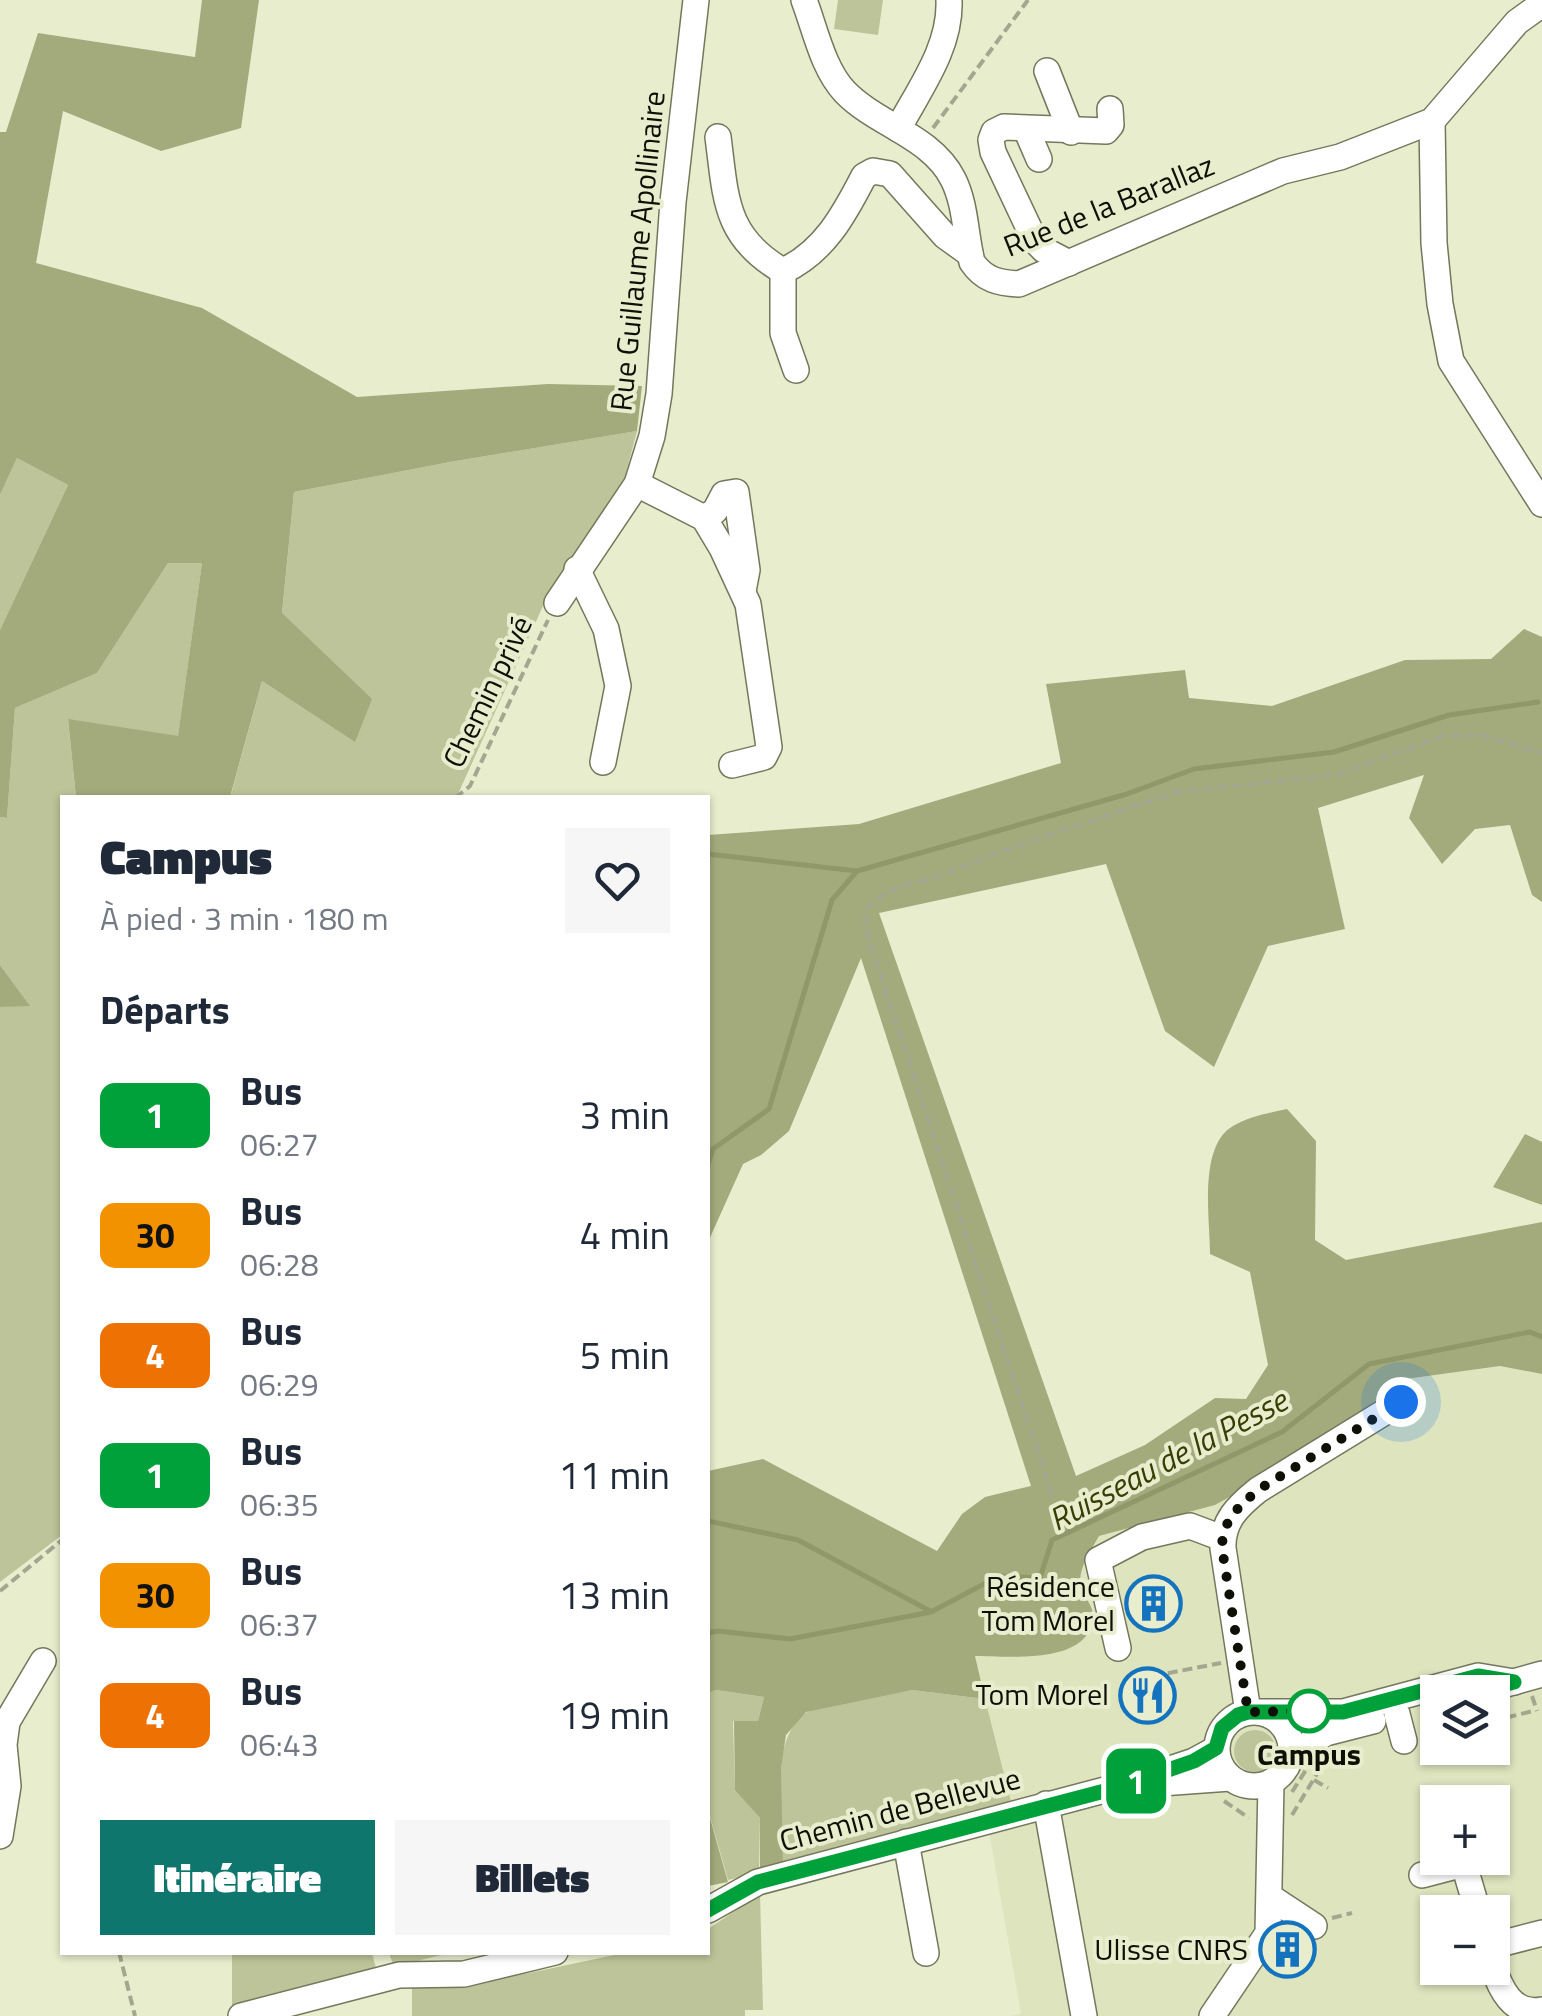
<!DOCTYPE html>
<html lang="fr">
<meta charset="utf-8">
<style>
:root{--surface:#fff;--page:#f6f6f7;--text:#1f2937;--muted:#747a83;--accent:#0f766e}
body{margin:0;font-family:"Titillium Web",sans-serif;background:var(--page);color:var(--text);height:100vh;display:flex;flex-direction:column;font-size:38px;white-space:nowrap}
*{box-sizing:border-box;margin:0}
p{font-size:32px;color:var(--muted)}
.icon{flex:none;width:55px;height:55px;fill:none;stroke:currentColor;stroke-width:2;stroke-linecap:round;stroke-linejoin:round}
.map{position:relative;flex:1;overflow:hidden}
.sheet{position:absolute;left:60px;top:795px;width:650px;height:1160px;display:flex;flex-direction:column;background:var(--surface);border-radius:0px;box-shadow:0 2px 8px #0004}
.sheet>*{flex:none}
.badge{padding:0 20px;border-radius:15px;font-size:35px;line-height:65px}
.controls{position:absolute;left:1420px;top:1675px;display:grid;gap:20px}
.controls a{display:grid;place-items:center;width:90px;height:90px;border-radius:0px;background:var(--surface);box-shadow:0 2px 8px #0004;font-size:50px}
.you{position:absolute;width:50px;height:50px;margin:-25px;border:8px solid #fff;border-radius:50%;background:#1a73e8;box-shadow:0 0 0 15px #1a73e833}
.map>.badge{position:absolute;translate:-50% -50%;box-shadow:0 0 0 5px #fff}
h2{padding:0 40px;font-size:38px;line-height:90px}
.round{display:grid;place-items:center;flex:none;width:105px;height:105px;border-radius:0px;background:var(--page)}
.overview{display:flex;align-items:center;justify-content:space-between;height:170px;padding:0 40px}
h1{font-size:48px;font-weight:800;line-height:75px}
.action{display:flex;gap:20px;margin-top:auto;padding:20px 40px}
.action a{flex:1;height:115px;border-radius:0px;background:var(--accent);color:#fff;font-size:40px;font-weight:800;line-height:115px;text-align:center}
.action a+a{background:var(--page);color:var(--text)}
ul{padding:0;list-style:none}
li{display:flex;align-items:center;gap:30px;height:120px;padding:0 40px}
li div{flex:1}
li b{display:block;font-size:38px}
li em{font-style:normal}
li .badge{min-width:110px;font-weight:700;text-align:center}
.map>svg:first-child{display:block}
.built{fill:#dee4be;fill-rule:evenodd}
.green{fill:#bdc499}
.forest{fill:#a3aa7c}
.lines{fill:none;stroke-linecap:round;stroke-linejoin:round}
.stream{stroke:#909769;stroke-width:5}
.minor-casing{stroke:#73775c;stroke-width:28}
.path{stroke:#a3a78f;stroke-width:4;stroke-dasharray:10 5;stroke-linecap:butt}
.minor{stroke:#fff;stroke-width:25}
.line-casing{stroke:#fff;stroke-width:22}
.line{stroke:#00a13a;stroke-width:15}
.walk{stroke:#0e0f05;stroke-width:10;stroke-dasharray:0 18}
.stop-dot{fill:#fff;stroke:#00a13a;stroke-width:5}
.labels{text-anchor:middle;stroke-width:8;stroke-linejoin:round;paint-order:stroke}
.street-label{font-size:30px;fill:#0e0f05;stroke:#e8edce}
.poi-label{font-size:30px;fill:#0e0f05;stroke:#e8edce;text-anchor:end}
.stop-label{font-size:30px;font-weight:bold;fill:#0e0f05;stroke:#e8edce}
.water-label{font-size:32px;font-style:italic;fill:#383d04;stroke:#e8edce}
</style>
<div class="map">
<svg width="1542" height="2016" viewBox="0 0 1542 2016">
<rect width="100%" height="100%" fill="#e8edce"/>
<path class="built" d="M1500,1366L1542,1374V2016H1011L1021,2014L987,1820L974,1656H1033L1093,1609L1081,1587V1570L1099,1536L1215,1505L1300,1458L1371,1413L1406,1379ZM1438,1692H1492V1748H1438ZM1438,1802H1492V1858H1438ZM1438,1912H1492V1968H1438Z"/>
<g class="green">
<polygon points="838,0 883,0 878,35 834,29"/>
<polygon points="637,431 623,484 543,606 458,794 462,797 230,798 262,681 354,741 282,614 294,492 450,462"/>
<polygon points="17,458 68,485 0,630 0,495"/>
<polygon points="168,563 202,563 178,737 68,720 76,797 62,798 62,1535 0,1582 0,1007 29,1005 0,965 0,817 7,818 15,708 97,673"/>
<polygon points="716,1690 764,1697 758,1721 733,1721 735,1789 760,1818 759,1873 728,1880 708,1809 708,1693"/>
<path d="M912,1690L985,1699L1012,1806L783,1866C782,1824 768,1742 804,1714C818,1704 891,1694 912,1690Z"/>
<circle cx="1255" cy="1751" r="21"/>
<polygon points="760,1894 763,2010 745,2010 745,2016 412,2016 412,1986 529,1973 624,1953 708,1952 708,1929"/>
<polygon points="232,1953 372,1953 379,1979 232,2016"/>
<polygon points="389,1953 449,1953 394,1967"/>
</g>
<g class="forest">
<polygon points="202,0 259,0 241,128 161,151 63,111 36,263 202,308 357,397 548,384 642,386 637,431 450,462 294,492 282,613 372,699 355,742 262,681 230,797 76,797 68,719 178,736 202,563 168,563 97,673 15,708 7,818 0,817 0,630 68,485 17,458 0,495 0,132 6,132 38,33 195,57"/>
<path d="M1524,629L1542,637V902L1532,895L1510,825L1475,829L1442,864L1409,818L1424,775L1318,808L1345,929L1268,946L1214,1067L1165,1031L1106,864L879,913L1076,1476L1145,1445L1215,1398L1246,1399L1268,1365L1250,1272L1210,1254C1210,1219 1198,1146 1233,1126C1250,1116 1269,1113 1287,1109L1316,1141L1315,1240L1346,1260L1542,1222V1374L1500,1366L1406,1379L1371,1413L1300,1458L1215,1505L1099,1536C1091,1551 1077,1569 1081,1586C1083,1597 1092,1603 1093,1614C1093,1666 1009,1656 975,1656L985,1699L912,1690L806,1712L786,1735L781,1768L783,1866L760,1873V1818L735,1790L734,1721H758L764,1697L716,1690L708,1693V1471L763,1459L937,1551L962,1514L985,1497L1031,1486L861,958L789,1131L761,1155L743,1164L708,1242V835L859,824L1061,763L1046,684L1185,670L1189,698L1272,706L1405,660L1491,659Z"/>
<polygon points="0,965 30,1006 0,1007"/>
<polygon points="1525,1134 1542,1142 1542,1205 1493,1187"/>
<polygon points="708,1811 728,1882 708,1886"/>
</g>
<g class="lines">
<g class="stream">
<polyline points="708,854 857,871"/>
<polyline points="708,1164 713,1149 769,1109 832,900 857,871 1127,794 1194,769 1334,752 1449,715 1538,702"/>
<polyline points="708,1521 798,1540 930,1611"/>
<polyline points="708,1633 718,1631 790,1639 931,1612 999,1576 1040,1578 1052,1540 1282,1432 1369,1364 1530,1332 1542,1337"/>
</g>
<defs>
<g id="minor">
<path d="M804,0C815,29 823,69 845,92C877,125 931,136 953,179C966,205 965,234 972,262C984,280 999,283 1019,284L1283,171L1340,157L1432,121L1517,22L1542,4"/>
<polyline points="1047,71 1071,132"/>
<polyline points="1432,121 1434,243 1440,304 1451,361 1542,504"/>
<path d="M898,129C920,88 951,47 949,0"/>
<polyline points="1026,129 1039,159"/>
<path d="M718,137C726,198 724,237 783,271"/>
<polyline points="1069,263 1044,250 1035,241 993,152 991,140 994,132 1004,127 1106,131 1111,125 1110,109"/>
<path d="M783,271C824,252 844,215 864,176L873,171L890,174L945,236L970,254"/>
<polyline points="783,271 783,333 796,370"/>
<polyline points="637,484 704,518 722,548 748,604 769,747 764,757 732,765"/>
<polyline points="704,518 715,511 724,494 736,492 747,570 743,591"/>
<polyline points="577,569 606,629 618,686 603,762"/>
<polyline points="557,603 637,484 652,436 659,394 673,202 696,0"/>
<polyline points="1118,1648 1098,1560 1142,1537 1190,1526 1222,1538"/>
<polyline points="1499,1686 1542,1674"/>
<circle cx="1254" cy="1749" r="37"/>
<path d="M1248,1712L1223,1548C1222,1521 1238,1506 1258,1490L1401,1402"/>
<polyline points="1260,1712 1343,1712 1478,1676 1514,1682"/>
<polyline points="1397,1714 1404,1741"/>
<polyline points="1291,1755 1326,1733 1373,1721"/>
<polyline points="1161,1783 1230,1778"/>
<polyline points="1046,1804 1084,2016"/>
<polyline points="0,1836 8,1786 4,1745 7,1722 43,1661"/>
<polyline points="906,1842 926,1953"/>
<polyline points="1462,1858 1478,1912"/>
<polyline points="1422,1875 1464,1864"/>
<polyline points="1270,1897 1314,1926"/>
<polyline points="708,1910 758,1882 1116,1787 1194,1761 1216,1749"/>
<polyline points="1492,1946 1542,1933"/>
<path d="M1492,1964C1500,1988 1512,2016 1542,2010"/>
<polyline points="241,2016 399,1975 464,1974 555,1952"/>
<polyline points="1212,2016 1268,1933 1271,1783"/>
</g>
</defs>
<use href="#minor" class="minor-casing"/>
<g class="path">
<polyline points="933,128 1028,0"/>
<polyline points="455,798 470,786 548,620"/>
<polyline points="1052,1495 869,940 865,922 868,907 876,899 901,886 931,879 1002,851 1177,792 1337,775 1443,736 1482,735 1542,753"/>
<polyline points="0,1591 62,1540"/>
<polyline points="1153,1676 1221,1663"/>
<polyline points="1532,1696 1537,1711"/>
<polyline points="1492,1721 1533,1711"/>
<polyline points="1423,1724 1438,1719"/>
<polyline points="1423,1737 1438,1733"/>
<polyline points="1314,1780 1328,1788"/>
<polyline points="1292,1792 1306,1770"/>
<polyline points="1224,1801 1249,1818"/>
<polyline points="1292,1815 1326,1759"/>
<polyline points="1332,1918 1352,1913"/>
<polyline points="119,1952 135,2016"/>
</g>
<use href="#minor" class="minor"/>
</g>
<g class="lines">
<defs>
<polyline id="line" points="708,1910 758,1882 1116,1788 1194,1761 1216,1748 1222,1728 1238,1715 1248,1712 1343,1712 1478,1676 1514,1682 1477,1692"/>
</defs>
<use href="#line" class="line-casing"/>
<use href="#line" class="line"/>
<path class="walk" d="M1309,1711L1248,1712L1222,1548C1222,1521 1238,1507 1258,1490L1401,1402"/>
</g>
<defs>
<symbol id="building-ring" viewBox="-11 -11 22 22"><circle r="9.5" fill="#e8edce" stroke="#1473bf" stroke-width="1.5"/><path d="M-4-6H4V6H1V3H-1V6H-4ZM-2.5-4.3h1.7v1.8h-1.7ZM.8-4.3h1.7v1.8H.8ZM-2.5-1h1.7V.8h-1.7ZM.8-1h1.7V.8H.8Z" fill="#1473bf"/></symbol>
<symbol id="restaurant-ring" viewBox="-11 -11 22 22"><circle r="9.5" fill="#e8edce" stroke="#1473bf" stroke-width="1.5"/><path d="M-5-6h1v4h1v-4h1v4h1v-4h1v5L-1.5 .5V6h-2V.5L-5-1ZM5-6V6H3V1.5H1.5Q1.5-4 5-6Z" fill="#1473bf"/></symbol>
</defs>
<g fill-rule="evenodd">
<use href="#building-ring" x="1122" y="1572" width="63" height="63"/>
<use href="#restaurant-ring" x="1116" y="1664" width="63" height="63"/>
<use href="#building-ring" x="1256" y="1918" width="63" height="63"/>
</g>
<circle class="stop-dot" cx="1309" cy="1711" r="20"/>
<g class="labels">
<g class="street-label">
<text transform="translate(1109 206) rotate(-22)" y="10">Rue de la Barallaz</text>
<text transform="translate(638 251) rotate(-84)" y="10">Rue Guillaume Apollinaire</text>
<text transform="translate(488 692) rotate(-64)" y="10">Chemin privé</text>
<text transform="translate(900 1810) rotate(-15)" y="10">Chemin de Bellevue</text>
</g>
<g class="poi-label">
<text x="1115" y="1597">Résidence<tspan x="1115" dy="34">Tom Morel</tspan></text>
<text x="1109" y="1705">Tom Morel</text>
<text x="1248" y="1960">Ulisse CNRS</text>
</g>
<g class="stop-label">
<text x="1309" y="1765">Campus</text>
</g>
<g class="water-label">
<text transform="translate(1168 1460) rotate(-28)" y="11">Ruisseau de la Pesse</text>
</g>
</g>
</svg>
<div class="controls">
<a><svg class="icon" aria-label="layers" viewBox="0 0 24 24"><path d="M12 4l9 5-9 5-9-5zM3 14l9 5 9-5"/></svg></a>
<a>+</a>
<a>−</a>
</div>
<div class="you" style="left:1401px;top:1402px"></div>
<b class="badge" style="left:1136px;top:1781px;background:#00a13a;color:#fff">1</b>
<section class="sheet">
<div class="overview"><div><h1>Campus</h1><p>À pied · 3 min · 180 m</p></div><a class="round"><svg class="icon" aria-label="heart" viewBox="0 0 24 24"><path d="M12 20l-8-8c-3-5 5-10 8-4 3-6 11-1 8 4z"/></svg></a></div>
<h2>Départs</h2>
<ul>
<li><span class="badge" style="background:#00a13a;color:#fff">1</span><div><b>Bus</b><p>06:27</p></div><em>3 min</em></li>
<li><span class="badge" style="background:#f39201;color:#111">30</span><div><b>Bus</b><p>06:28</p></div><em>4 min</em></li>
<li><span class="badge" style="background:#ee7203;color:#fff">4</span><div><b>Bus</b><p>06:29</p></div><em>5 min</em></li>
<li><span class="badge" style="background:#00a13a;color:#fff">1</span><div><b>Bus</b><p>06:35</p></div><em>11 min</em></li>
<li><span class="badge" style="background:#f39201;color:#111">30</span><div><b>Bus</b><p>06:37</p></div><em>13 min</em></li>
<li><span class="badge" style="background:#ee7203;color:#fff">4</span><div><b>Bus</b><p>06:43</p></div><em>19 min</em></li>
</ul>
<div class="action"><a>Itinéraire</a><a>Billets</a></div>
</section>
</div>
